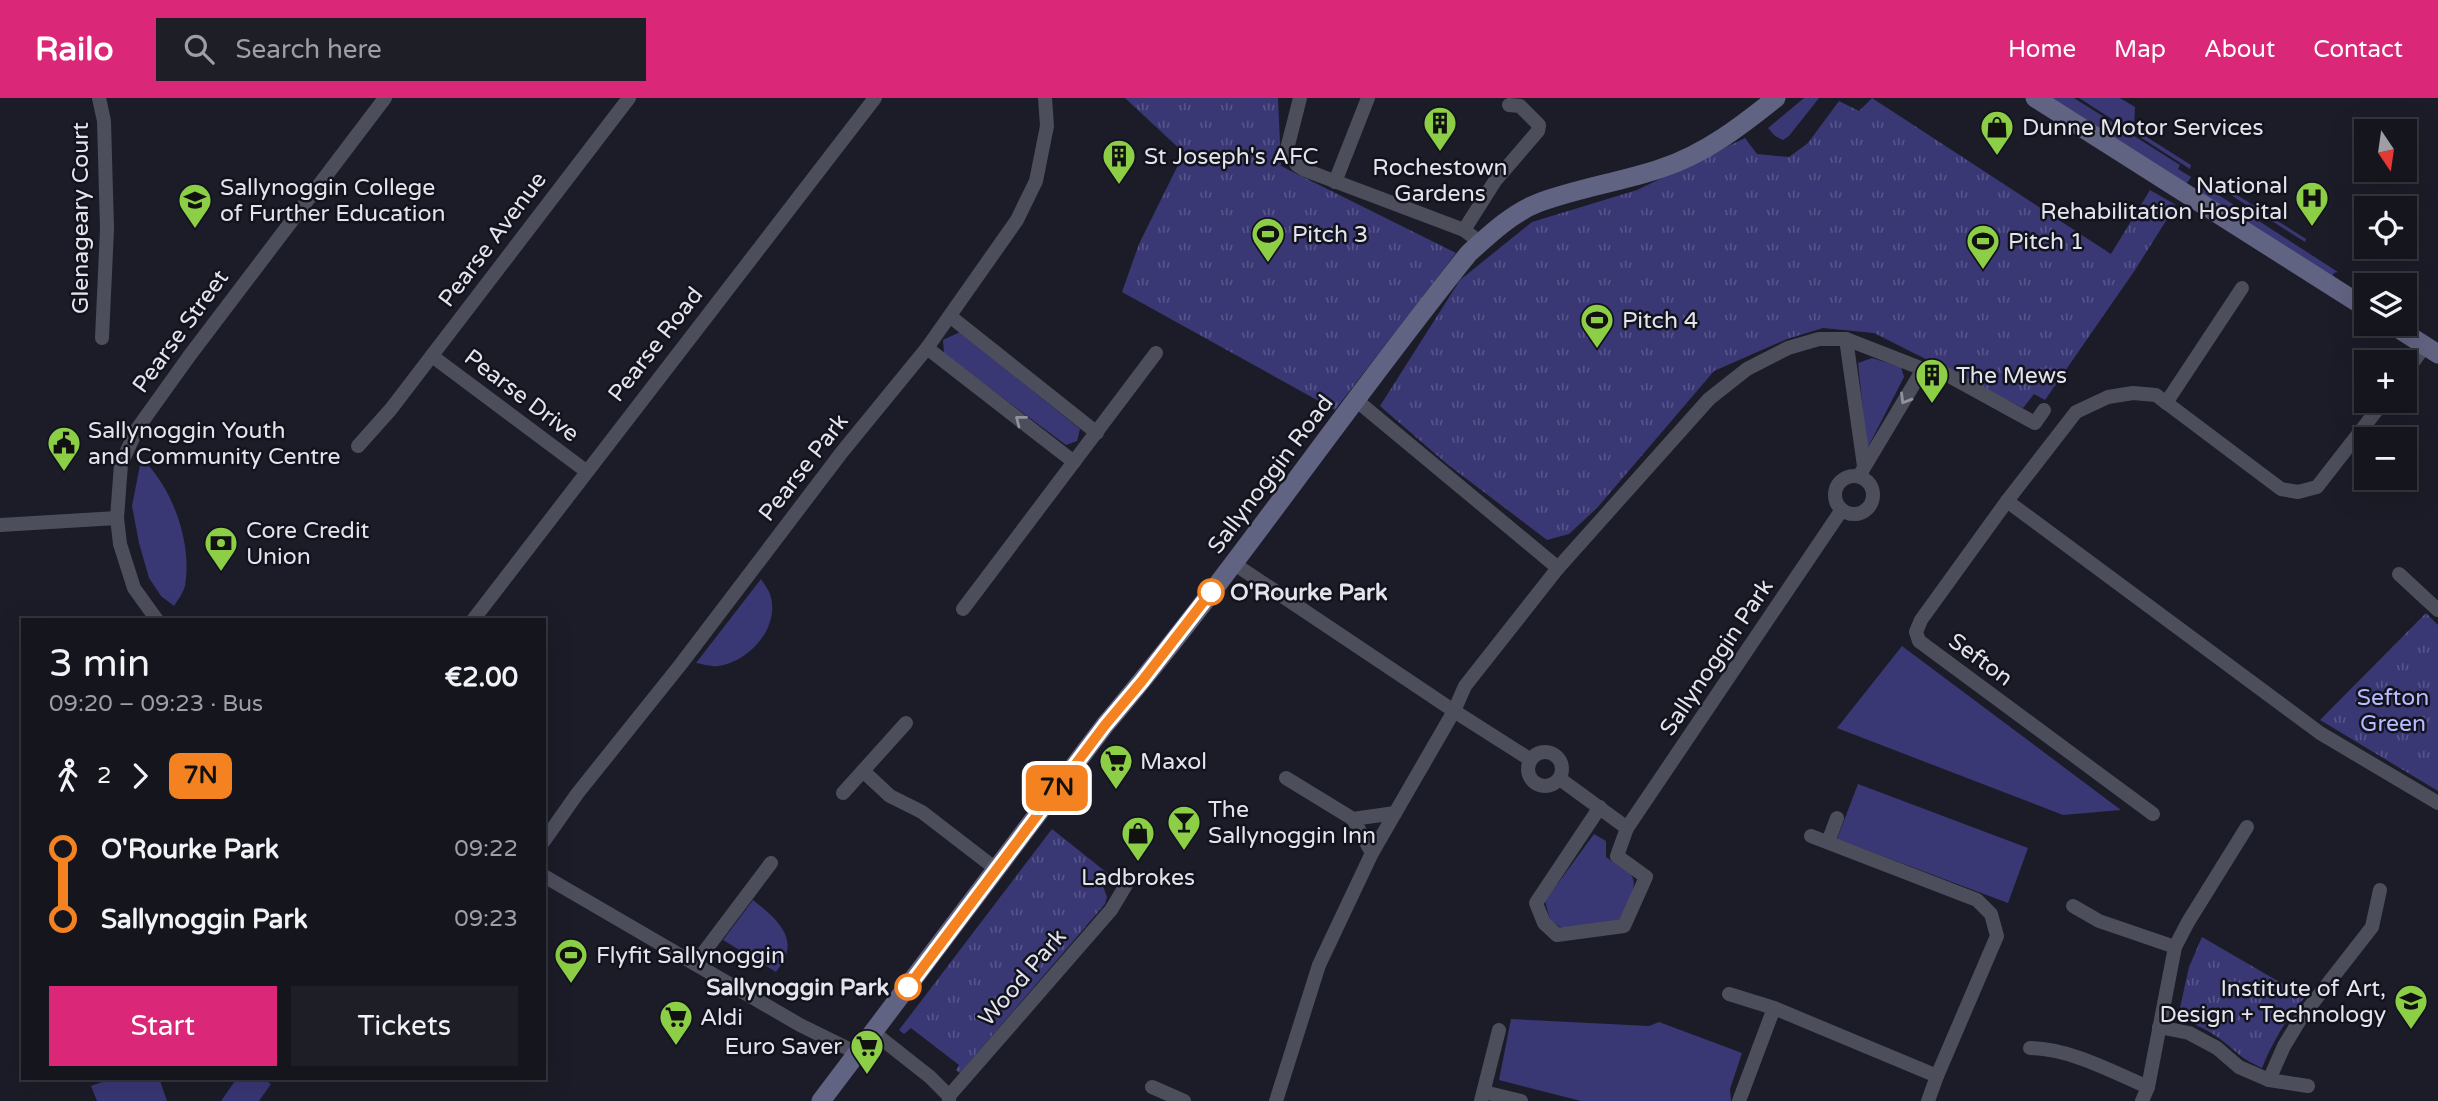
<!DOCTYPE html>
<meta charset="utf-8">
<style>
:root{--surface:#15151e;--page:#1e1e27;--text:#f1f3f6;--muted:#9d9fa4;--line:#34343c;--accent:#db2777}
body{margin:0;font-family:"Varela Round",sans-serif;background:var(--page);color:var(--text);height:100vh;display:flex;flex-direction:column;font-size:26px;white-space:nowrap}
*{box-sizing:border-box;margin:0}
p{font-size:23px;color:var(--muted)}
.icon{flex:none;width:38px;height:38px;fill:none;stroke:currentColor;stroke-width:2;stroke-linecap:round;stroke-linejoin:round}
.map{position:relative;flex:1;overflow:hidden}
.side{position:absolute;left:21px;top:520px;width:525px;height:462px;display:flex;flex-direction:column;background:var(--surface);border-radius:0px;box-shadow:0 7px 28px #0002,0 0 0 2px var(--line)}
.side>*{flex:none}
.badge{padding:0 14px;border-radius:10px;font-size:24px;line-height:46px}
.needle{width:46px;rotate:167deg}
.tools{position:absolute;left:2354px;top:21px;display:grid;gap:14px}
.tools a{display:grid;place-items:center;width:63px;height:63px;border-radius:0px;background:var(--surface);box-shadow:0 7px 28px #0002,0 0 0 2px var(--line);font-size:35px}
.map>.badge{position:absolute;translate:-50% -50%;box-shadow:0 0 0 4px #fff}
.legs{display:flex;align-items:center;gap:10px;height:77px;padding:0 28px;font-size:23px}
.legs p{margin-inline-start:auto}
.overview{display:flex;align-items:center;justify-content:space-between;height:119px;padding:0 28px}
h1{font-size:38px;font-weight:600;line-height:52px}
.action{display:flex;gap:14px;margin-top:auto;padding:14px 28px}
.action a{flex:1;height:80px;border-radius:0px;background:var(--accent);color:#fff;font-size:28px;font-weight:600;line-height:80px;text-align:center}
.action a+a{background:var(--page);color:var(--text)}
ul{padding:0 28px;list-style:none}
li{display:flex;align-items:center;gap:24px;height:70px;font-size:26px}
li i{display:grid;place-items:center;width:10px;height:100%;margin:0 9px;background:currentColor}
li i::after{content:'';width:18px;height:18px;margin:-9px;border:5px solid;border-radius:50%;background:var(--surface)}
li p{margin-inline-start:auto}
li:first-child i{background:linear-gradient(#0000 50%,currentColor 0)}
li:last-child i{background:linear-gradient(currentColor 50%,#0000 0)}
header{display:flex;align-items:center;gap:42px;box-sizing:border-box;height:98px;padding:0 35px;background:var(--accent);color:#fff}
header strong{font-size:33px}
nav{display:flex;gap:38px;margin-inline-start:auto;font-size:24px}
.search{width:490px;height:63px;background:var(--page);display:flex;align-items:center;gap:18px;box-sizing:border-box;padding:0 24px;border-radius:0px;color:var(--muted);font-size:26px}
.map>svg:first-child{display:block}
.green{fill:#393774}
.park{fill:url(#park-tufts)}
.lines{fill:none;stroke-linecap:round;stroke-linejoin:round}
.street{stroke:#4d4e5c;stroke-width:14}
.secondary{stroke:#616382;stroke-width:19}
.oneway{stroke:#90929d}
.line-1-casing{stroke:#fff;stroke-width:16}
.line-1{stroke:#f58220;stroke-width:10}
.stop-1-dot{fill:#fff;stroke:#f58220;stroke-width:3.5}
.labels{text-anchor:middle;stroke-width:5;stroke-linejoin:round;paint-order:stroke}
.poi-label{font-size:23px;fill:#e3e4ec;stroke:#13131e;text-anchor:start}
.street-label{font-size:23px;fill:#e3e4ec;stroke:#13131e}
.stop-label{font-size:23px;font-weight:bold;fill:#e3e4ec;stroke:#13131e;text-anchor:start}
.park-label{font-size:23px;fill:#b7bbff;stroke:#13131e}
</style>
<header>
<strong>Railo</strong>
<div class="search"><svg class="icon" aria-label="search" viewBox="0 0 24 24"><circle cx="10" cy="10" r="6"/><path d="M15 15l6 6"/></svg>Search here</div>
<nav><a>Home</a><a>Map</a><a>About</a><a>Contact</a></nav>
</header>
<div class="map">
<svg width="2438" height="1003" viewBox="0 0 2438 1003">
<defs>
<pattern id="park-tufts" width="24" height="20" patternUnits="userSpaceOnUse" patternTransform="scale(1.75)"><rect width="24" height="20" fill="#393774"/><path d="M3 7l-1-3M5 7V3M7 7l1-3M15 17l-1-3M17 17v-4M19 17l1-3" fill="none" stroke="#565488"/></pattern>
</defs>
<rect width="100%" height="100%" fill="#1c1c28"/>
<g class="green">
<polygon points="1804,0 1819,0 1789,38 1783,42 1775,38 1768,30"/>
<polygon points="2048,0 2074,0 2180,67 2178,71 2191,79 2185,88"/>
<polygon points="2079,0 2120,0 2135,9 2134,31 2191,67 2190,71"/>
<polygon points="2209,79 2306,141 2305,144 2207,82"/>
<polygon points="2203,87 2338,174 2334,175 2331,181 2198,96"/>
<polygon points="960,234 1080,331 1077,343 1066,347 944,256 943,242"/>
<polygon points="1872,260 1901,269 1904,279 1867,351 1858,265"/>
<path d="M140,367L149,368C175,398 192,447 185,488C183,495 178,502 174,508L161,498L149,480L139,445L132,408Z"/>
<path d="M761,481C764,486 768,491 770,496C781,529 749,564 718,568C711,569 703,566 696,565Z"/>
<polygon points="1902,548 2121,712 2063,717 1837,630"/>
<polygon points="1858,686 2028,750 2008,805 1837,741"/>
<path d="M1594,736L1606,743V759C1630,776 1641,774 1629,805C1626,813 1624,819 1617,824L1568,829H1560L1550,822L1545,803Z"/>
<path d="M753,802C767,813 792,832 787,853C786,860 780,868 776,874L723,842Z"/>
<polygon points="1511,921 1649,928 1659,924 1742,955 1730,991 1731,1003 1581,1003 1499,982"/>
<polygon points="113,980 159,980 167,1003 97,1003 91,988"/>
<polygon points="237,980 261,980 271,986 259,1003 221,1003"/>
</g>
<g class="park">
<polygon points="1125,0 1278,0 1281,68 1456,155 1335,312 1122,194 1139,146 1184,55"/>
<polygon points="1872,0 2111,156 2150,92 2176,107 2135,172 2045,302 2034,296 2023,310 1874,235 1823,230 1787,241 1714,273 1597,410 1569,436 1547,442 1447,366 1380,308 1460,182 1532,124 1637,92 1745,40 1757,56 1789,59 1808,45 1839,3 1859,13"/>
<polygon points="2426,515 2438,527 2438,693 2320,622"/>
<polygon points="1052,731 1111,778 1103,788 1107,799 1105,806 960,975 956,972 959,967 911,930 904,936 899,932"/>
<path d="M2202,839L2305,899C2286,921 2273,943 2262,970C2242,961 2240,957 2224,944C2211,933 2194,926 2178,919L2189,869Z"/>
</g>
<g class="lines">
<g class="street">
<polyline points="99,0 104,23 107,131 102,240"/>
<polyline points="1300,0 1287,51 1297,67 1305,72 1464,132 1481,145"/>
<polyline points="1335,84 1368,0"/>
<polyline points="1464,132 1495,83 1538,33 1539,27 1520,8 1509,7"/>
<polyline points="951,219 1097,335"/>
<polyline points="1846,241 1864,368"/>
<polyline points="927,250 1074,364"/>
<polyline points="432,258 586,373"/>
<polyline points="1923,271 1942,274 2035,325 2044,312"/>
<polyline points="2404,276 2425,248"/>
<polyline points="1356,302 1558,470"/>
<polyline points="2166,305 2242,190"/>
<polyline points="358,348 391,311 629,0"/>
<circle cx="1854" cy="397" r="19"/>
<polyline points="2007,403 2320,635 2438,705"/>
<polyline points="0,427 117,420"/>
<polyline points="1233,465 1454,613 1531,662"/>
<polyline points="2399,476 2438,512"/>
<polyline points="963,511 1156,255"/>
<polyline points="157,522 134,490 120,446 117,420 121,366 137,331 190,257 385,0"/>
<polyline points="473,522 875,0"/>
<circle cx="1545" cy="671" r="17"/>
<polyline points="863,673 890,698 922,714 996,771"/>
<polyline points="1286,680 1353,721 1395,715"/>
<polyline points="1560,681 1627,730 1841,413"/>
<polyline points="843,695 906,625"/>
<polyline points="1600,709 1536,805 1544,825 1557,837 1624,828 1646,779 1617,758 1627,730"/>
<polyline points="2153,716 1919,543 1916,534 1921,522 2007,403 2076,314 2108,299 2133,295 2156,297 2281,391 2298,394 2317,389 2384,303"/>
<polyline points="1353,721 1372,755"/>
<polyline points="1811,738 1977,802 1991,816 1997,838 1937,978"/>
<polyline points="544,743 577,696 681,566 842,354 927,250 1017,122 1036,83 1047,28 1045,0"/>
<polyline points="1828,744 1837,720"/>
<polyline points="544,778 800,927 857,955"/>
<polyline points="2073,808 2099,823 2175,849"/>
<polyline points="695,866 771,765"/>
<polyline points="1729,896 1774,910"/>
<polyline points="2159,929 2189,935 2217,950 2239,969 2269,982 2308,988"/>
<polyline points="873,934 930,979 949,998 949,1003"/>
<path d="M2030,950C2071,951 2111,973 2148,989"/>
<polyline points="2269,982 2284,948 2301,920 2372,829 2380,792"/>
<polyline points="1152,989 1184,1003"/>
<polyline points="1484,994 1521,1003"/>
<polyline points="949,998 1111,812 1126,787"/>
<polyline points="1276,1003 1319,867 1372,755 1454,613 1465,588 1558,470 1709,301 1747,271 1788,250 1819,241 1846,241 1923,271 1859,378"/>
<polyline points="1481,1003 1499,932"/>
<polyline points="1739,1003 1774,910 1937,978 1928,1003"/>
<polyline points="2142,1003 2148,989 2175,849 2188,824 2247,729"/>
</g>
<g class="secondary">
<polyline points="2035,0 2366,210"/>
<polyline points="2391,226 2438,256"/>
<path d="M821,1003L1105,627C1233,476 1344,310 1469,155C1489,137 1512,115 1538,105C1578,90 1621,84 1662,70C1705,56 1741,28 1776,0"/>
</g>
</g>
<defs><path id="oneway-chevron" d="M-2-3.5L2.5 0L-2 3.5" fill="none" stroke-width="1.6" stroke-linecap="round" stroke-linejoin="round" transform="scale(1.75)"/></defs>
<g class="oneway">
<use href="#oneway-chevron" transform="translate(1905 301) rotate(121)"/>
<use href="#oneway-chevron" transform="translate(1020 322) rotate(-142)"/>
</g>
<g class="lines">
<defs>
<polyline id="line-1" points="908,889 1105,627 1142,583 1211,494"/>
</defs>
<use href="#line-1" class="line-1-casing"/>
<use href="#line-1" class="line-1"/>
</g>
<defs>
<symbol id="building-pin" viewBox="-11 -11 22 30"><path d="M0 17L-7.5 6A9.5 9.5 0 1 1 7.5 6Z" fill="#8cce45" stroke="#13131e"/><path d="M-4-6H4V6H1V3H-1V6H-4ZM-2.5-4.3h1.7v1.8h-1.7ZM.8-4.3h1.7v1.8H.8ZM-2.5-1h1.7V.8h-1.7ZM.8-1h1.7V.8H.8Z" fill="#111"/></symbol>
<symbol id="shop-pin" viewBox="-11 -11 22 30"><path d="M0 17L-7.5 6A9.5 9.5 0 1 1 7.5 6Z" fill="#8cce45" stroke="#13131e"/><path d="M-5-2.5h2.3a2.7 3.5 0 0 1 5.4 0H5L5.5 6h-11ZM-1.5-2.5h3a1.5 2.3 0 0 0-3 0Z" fill="#111"/></symbol>
<symbol id="hospital-pin" viewBox="-11 -11 22 30"><path d="M0 17L-7.5 6A9.5 9.5 0 1 1 7.5 6Z" fill="#8cce45" stroke="#13131e"/><path d="M-5-5h3v3.5h4V-5h3V5h-3V1.5h-4V5h-3Z" fill="#111"/></symbol>
<symbol id="university-pin" viewBox="-11 -11 22 30"><path d="M0 17L-7.5 6A9.5 9.5 0 1 1 7.5 6Z" fill="#8cce45" stroke="#13131e"/><path d="M0-5L7-2L0 1L-7-2ZM-4 1L0 2.5L4 1V4Q0 6-4 4Z" fill="#111"/></symbol>
<symbol id="stadium-pin" viewBox="-11 -11 22 30"><path d="M0 17L-7.5 6A9.5 9.5 0 1 1 7.5 6Z" fill="#8cce45" stroke="#13131e"/><path d="M0-5a6.5 5 0 1 0 0 10a6.5 5 0 1 0 0-10ZM-3.5-1.8h7v3.6h-7Z" fill="#111"/></symbol>
<symbol id="civic-pin" viewBox="-11 -11 22 30"><path d="M0 17L-7.5 6A9.5 9.5 0 1 1 7.5 6Z" fill="#8cce45" stroke="#13131e"/><path d="M-.6-6.5H3V-4.5H.6V-3L4-1V1h2V6H-6V1h2V-1L-.6-3ZM-1.2 2.5V6h2.4V2.5Z" fill="#111"/></symbol>
<symbol id="bank-pin" viewBox="-11 -11 22 30"><path d="M0 17L-7.5 6A9.5 9.5 0 1 1 7.5 6Z" fill="#8cce45" stroke="#13131e"/><path d="M-6-4H6V4H-6ZM0-2.3a2.3 2.3 0 1 0 0 4.6a2.3 2.3 0 1 0 0-4.6Z" fill="#111"/></symbol>
<symbol id="supermarket-pin" viewBox="-11 -11 22 30"><path d="M0 17L-7.5 6A9.5 9.5 0 1 1 7.5 6Z" fill="#8cce45" stroke="#13131e"/><path d="M-6-5.5h2.5l.6 2H6L4.5 2H-2.5L-4.4-4H-6ZM-1.5 3.2a1.3 1.3 0 1 0 .1 0ZM3 3.2a1.3 1.3 0 1 0 .1 0Z" fill="#111"/></symbol>
<symbol id="bar-pin" viewBox="-11 -11 22 30"><path d="M0 17L-7.5 6A9.5 9.5 0 1 1 7.5 6Z" fill="#8cce45" stroke="#13131e"/><path d="M-6-5H6L.8 .8V4.5H3.5V6h-7V4.5H-.8V.8Z" fill="#111"/></symbol>
</defs>
<g fill-rule="evenodd">
<use href="#building-pin" x="1421" y="6" width="38" height="52"/>
<use href="#shop-pin" x="1978" y="10" width="38" height="52"/>
<use href="#building-pin" x="1100" y="39" width="38" height="52"/>
<use href="#hospital-pin" x="2293" y="81" width="38" height="52"/>
<use href="#university-pin" x="176" y="83" width="38" height="52"/>
<use href="#stadium-pin" x="1249" y="117" width="38" height="52"/>
<use href="#stadium-pin" x="1964" y="124" width="38" height="52"/>
<use href="#stadium-pin" x="1578" y="203" width="38" height="52"/>
<use href="#building-pin" x="1913" y="258" width="38" height="52"/>
<use href="#civic-pin" x="45" y="326" width="38" height="52"/>
<use href="#bank-pin" x="202" y="426" width="38" height="52"/>
<use href="#supermarket-pin" x="1097" y="644" width="38" height="52"/>
<use href="#bar-pin" x="1165" y="705" width="38" height="52"/>
<use href="#shop-pin" x="1119" y="716" width="38" height="52"/>
<use href="#stadium-pin" x="552" y="838" width="38" height="52"/>
<use href="#university-pin" x="2392" y="884" width="38" height="52"/>
<use href="#supermarket-pin" x="657" y="900" width="38" height="52"/>
<use href="#supermarket-pin" x="848" y="929" width="38" height="52"/>
</g>
<g class="stop-1-dot">
<circle cx="1211" cy="494" r="12"/>
<circle cx="908" cy="889" r="12"/>
</g>
<g class="labels">
<g class="poi-label">
<text x="2022" y="37">Dunne Motor Services</text>
<text x="1144" y="66">St Joseph's AFC</text>
<text x="1440" y="77" text-anchor="middle">Rochestown<tspan x="1440" dy="26">Gardens</tspan></text>
<text x="2288" y="95" text-anchor="end">National<tspan x="2288" dy="26">Rehabilitation Hospital</tspan></text>
<text x="220" y="97">Sallynoggin College<tspan x="220" dy="26">of Further Education</tspan></text>
<text x="1292" y="144">Pitch 3</text>
<text x="2008" y="151">Pitch 1</text>
<text x="1622" y="230">Pitch 4</text>
<text x="1956" y="285">The Mews</text>
<text x="88" y="340">Sallynoggin Youth<tspan x="88" dy="26">and Community Centre</tspan></text>
<text x="246" y="440">Core Credit<tspan x="246" dy="26">Union</tspan></text>
<text x="1140" y="671">Maxol</text>
<text x="1208" y="719">The<tspan x="1208" dy="26">Sallynoggin Inn</tspan></text>
<text x="1138" y="787" text-anchor="middle">Ladbrokes</text>
<text x="596" y="865">Flyfit Sallynoggin</text>
<text x="2386" y="898" text-anchor="end">Institute of Art,<tspan x="2386" dy="26">Design + Technology</tspan></text>
<text x="700" y="927">Aldi</text>
<text x="842" y="956" text-anchor="end">Euro Saver</text>
</g>
<g class="street-label">
<text transform="translate(80 120) rotate(-90)" y="8">Glenageary Court</text>
<text transform="translate(492 141) rotate(-53)" y="8">Pearse Avenue</text>
<text transform="translate(180 233) rotate(-54)" y="8">Pearse Street</text>
<text transform="translate(655 246) rotate(-52)" y="8">Pearse Road</text>
<text transform="translate(522 297) rotate(37)" y="8">Pearse Drive</text>
<text transform="translate(803 369) rotate(-52)" y="8">Pearse Park</text>
<text transform="translate(1270 376) rotate(-53)" y="8">Sallynoggin Road</text>
<text transform="translate(1716 559) rotate(-56)" y="8">Sallynoggin Park</text>
<text transform="translate(1981 561) rotate(36)" y="8">Sefton</text>
<text transform="translate(1022 879) rotate(-49)" y="8">Wood Park</text>
</g>
<g class="stop-label">
<text x="1230" y="502">O'Rourke Park</text>
<text x="889" y="897" text-anchor="end">Sallynoggin Park</text>
</g>
<g class="park-label">
<text x="2393" y="607">Sefton<tspan x="2393" dy="26">Green</tspan></text>
</g>
</g>
</svg>
<div class="tools">
<a><svg class="needle" viewBox="-14 -14 28 28"><path d="M0-13l5 13h-10z" fill="#e53935"/><path d="M0 13l5-13h-10z" fill="#9d9fa4"/></svg></a>
<a><svg class="icon" aria-label="locate" viewBox="0 0 24 24"><circle cx="12" cy="12" r="6"/><path d="M12 2v4M12 18v4M2 12h4M18 12h4"/></svg></a>
<a><svg class="icon" aria-label="layers" viewBox="0 0 24 24"><path d="M12 4l9 5-9 5-9-5zM3 14l9 5 9-5"/></svg></a>
<a>+</a>
<a>−</a>
</div>
<b class="badge" style="left:1057px;top:690px;background:#f58220;color:#111">7N</b>
<section class="side">
<div class="overview"><div><h1>3 min</h1><p>09:20 – 09:23 · Bus</p></div><b>€2.00</b></div>
<div class="legs"><svg class="icon" aria-label="walk" viewBox="0 0 24 24"><circle cx="13" cy="4" r="2"/><path d="M13 8l-2 6 4 7M11 14l-3 7M7 12l3-4h3l4 4"/></svg>2<svg class="icon" aria-label="forward" viewBox="0 0 24 24"><path d="M9 5l7 7-7 7"/></svg><b class="badge" style="background:#f58220;color:#111">7N</b></div>
<ul>
<li><i style="color:#f58220"></i><b>O'Rourke Park</b><p>09:22</p></li>
<li><i style="color:#f58220"></i><b>Sallynoggin Park</b><p>09:23</p></li>
</ul>
<div class="action"><a>Start</a><a>Tickets</a></div>
</section>
</div>
